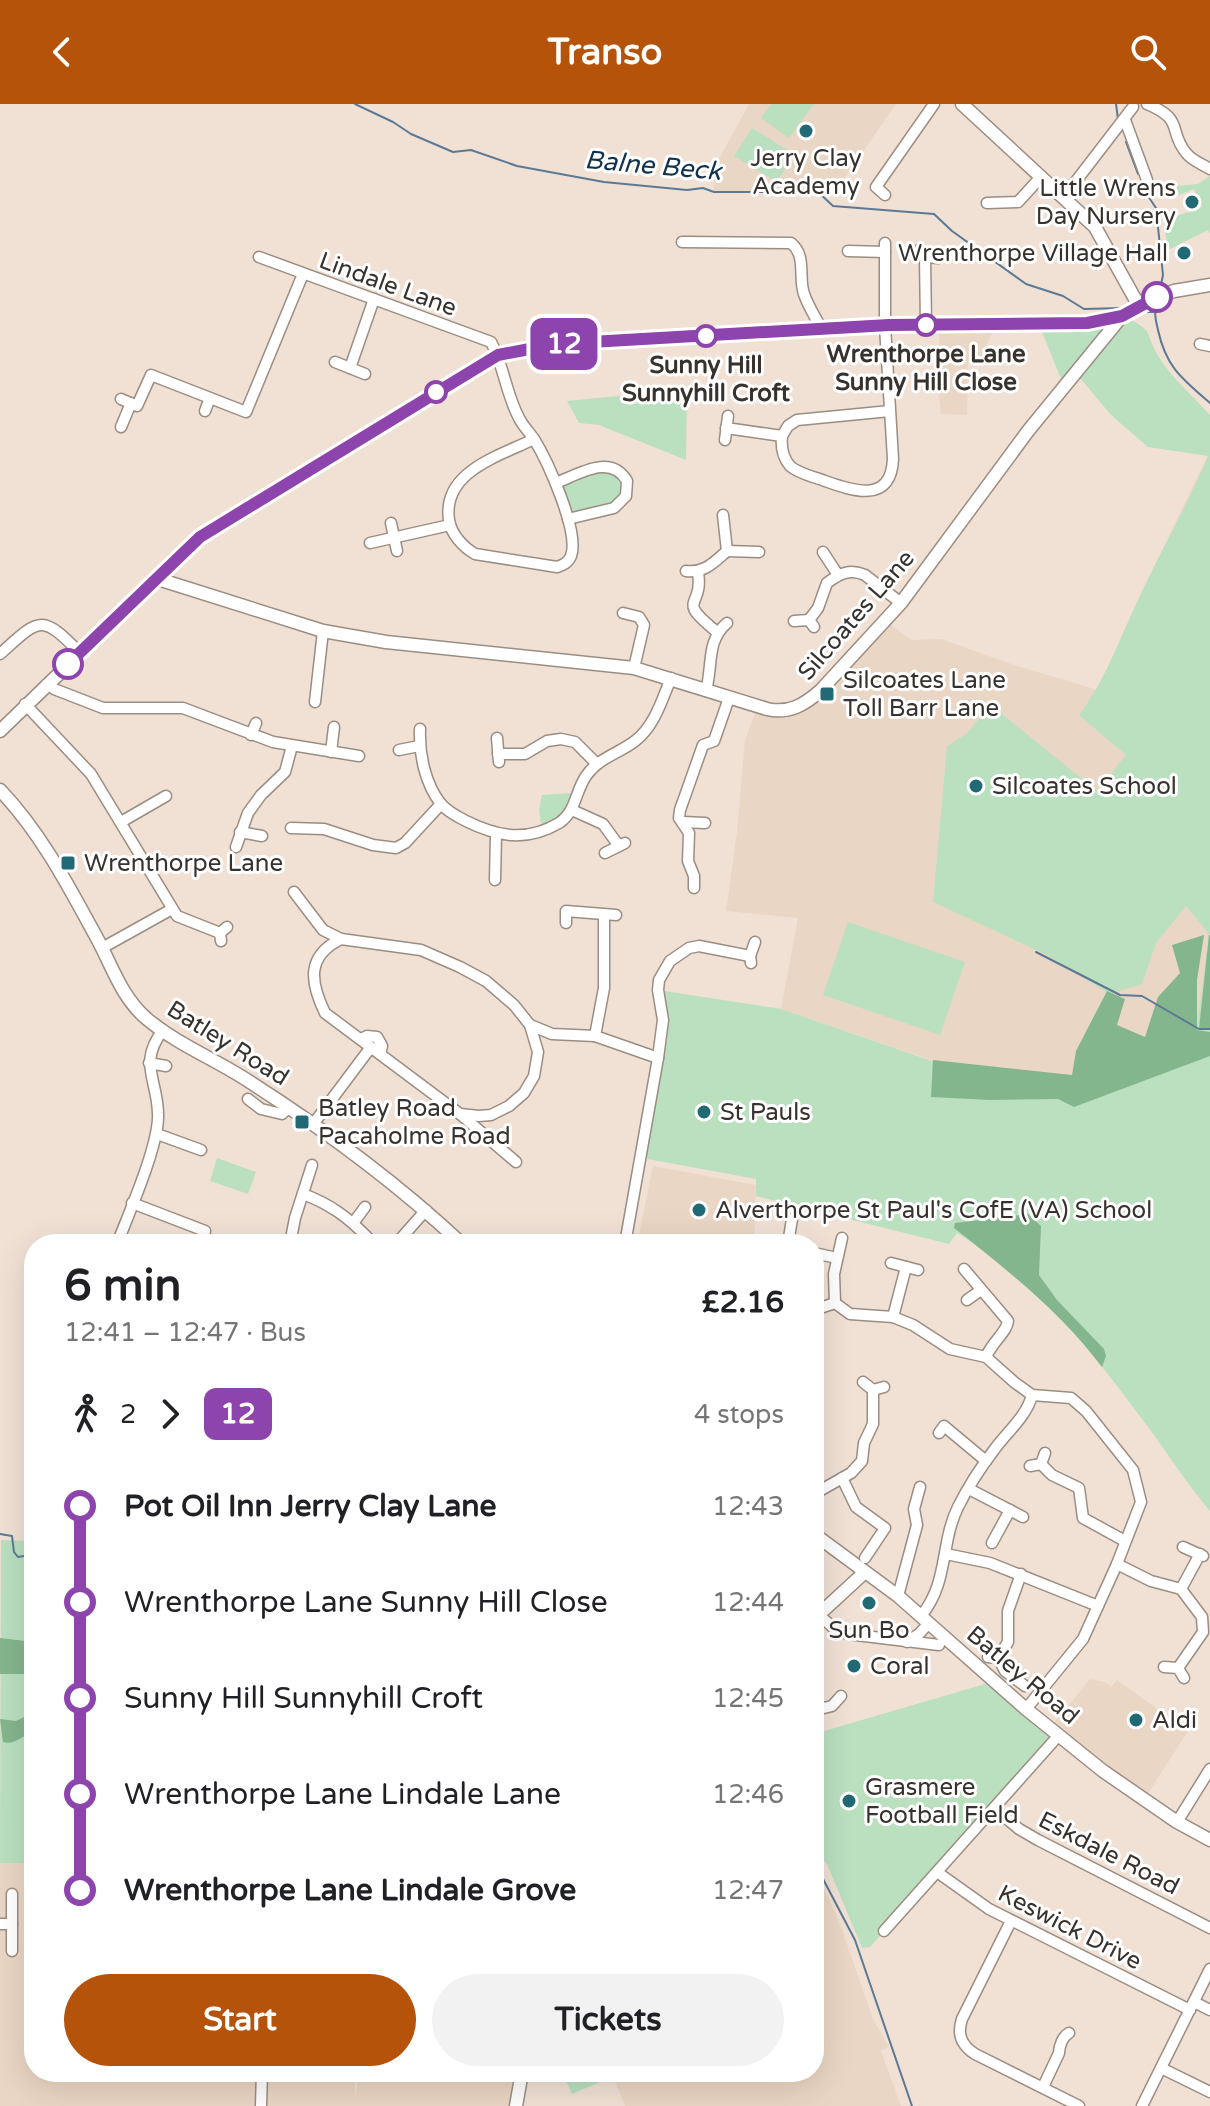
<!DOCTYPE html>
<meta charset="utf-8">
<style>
:root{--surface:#fff;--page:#f2f2f2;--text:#202124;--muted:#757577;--accent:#b45309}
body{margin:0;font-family:"Varela Round",sans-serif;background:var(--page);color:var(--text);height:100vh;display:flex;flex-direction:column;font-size:30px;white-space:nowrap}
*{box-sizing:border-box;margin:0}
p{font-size:26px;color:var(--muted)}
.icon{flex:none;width:44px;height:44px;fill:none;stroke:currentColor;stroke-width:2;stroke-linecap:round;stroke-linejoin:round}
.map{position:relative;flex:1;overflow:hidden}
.sheet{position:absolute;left:24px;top:1130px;width:800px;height:848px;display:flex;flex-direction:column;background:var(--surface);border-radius:32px;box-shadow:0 8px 32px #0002}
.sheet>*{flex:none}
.badge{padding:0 16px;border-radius:12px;font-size:28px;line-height:52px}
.map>.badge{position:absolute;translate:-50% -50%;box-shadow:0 0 0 4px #fff}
.legs{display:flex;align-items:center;gap:12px;height:88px;padding:0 40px;font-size:26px}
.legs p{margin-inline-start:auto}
.headline{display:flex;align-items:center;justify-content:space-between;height:136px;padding:0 40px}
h1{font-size:44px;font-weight:700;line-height:60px}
.action{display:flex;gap:16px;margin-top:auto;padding:16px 40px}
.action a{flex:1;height:92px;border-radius:48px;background:var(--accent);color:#fff;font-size:32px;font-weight:700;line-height:92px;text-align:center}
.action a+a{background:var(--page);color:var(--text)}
ul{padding:0 40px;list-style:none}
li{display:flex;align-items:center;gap:28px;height:96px;font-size:30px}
li i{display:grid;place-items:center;width:12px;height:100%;margin:0 10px;background:currentColor}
li i::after{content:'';width:20px;height:20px;margin:-10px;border:6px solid;border-radius:50%;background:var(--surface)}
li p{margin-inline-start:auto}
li:first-child i{background:linear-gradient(#0000 50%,currentColor 0)}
li:last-child i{background:linear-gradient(currentColor 50%,#0000 0)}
header{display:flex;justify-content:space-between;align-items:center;height:104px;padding:0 40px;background:var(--accent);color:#fff;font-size:36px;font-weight:700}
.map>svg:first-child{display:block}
.built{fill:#ead6c4}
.green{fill:#bae0c0}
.forest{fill:#84b68d}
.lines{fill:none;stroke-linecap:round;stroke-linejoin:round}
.stream{stroke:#5b7995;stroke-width:2}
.minor-casing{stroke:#9b8d81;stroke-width:13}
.tertiary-casing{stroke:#9b8d81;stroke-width:15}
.minor{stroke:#fff;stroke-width:10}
.tertiary{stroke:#fff;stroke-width:12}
.line-1-casing{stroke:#fff;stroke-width:18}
.line-1{stroke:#8e44ad;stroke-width:12}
.poi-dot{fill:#216a75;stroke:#fff;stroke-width:3}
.stop-1-dot{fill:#fff;stroke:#8e44ad;stroke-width:4}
.labels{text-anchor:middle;stroke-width:6;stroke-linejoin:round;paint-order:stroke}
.poi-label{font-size:24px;fill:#37322d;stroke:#fff;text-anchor:start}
.street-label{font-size:24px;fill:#37322d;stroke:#fff}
.stop-label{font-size:24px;font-weight:bold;fill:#37322d;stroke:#fff}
.water-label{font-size:26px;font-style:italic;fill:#10324f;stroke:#fff}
</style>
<header><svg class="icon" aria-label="back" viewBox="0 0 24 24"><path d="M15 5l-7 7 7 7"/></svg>Transo<svg class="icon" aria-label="search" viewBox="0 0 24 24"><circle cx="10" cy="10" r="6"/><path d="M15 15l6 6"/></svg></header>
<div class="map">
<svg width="1210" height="2002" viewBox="0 0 1210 2002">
<rect width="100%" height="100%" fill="#f1e1d5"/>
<g class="built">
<polygon points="749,0 896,0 835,88 714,88 714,64"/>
<polygon points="939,225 993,227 981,252 968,257 967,311 941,310 936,264 940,261"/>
<polygon points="1208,351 1210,830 1197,954 1073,998 934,957 781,905 798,814 726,807 737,728 745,636 758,602 798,603 886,517 911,536 941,535 1017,562 1098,586 1138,496"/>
<polygon points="653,1062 756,1081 754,1140 637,1140"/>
<polygon points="1090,1575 1107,1579 1111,1583 1117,1576 1188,1627 1145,1694 1051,1623"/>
<polygon points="0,1759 34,1759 34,1968 355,1968 355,1995 359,1968 522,1968 516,2002 0,2002"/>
<polygon points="814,1771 821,1777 839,1817 873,1915 889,1943 881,1947 901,2002 625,2002 615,1977 636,1968 814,1968"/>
</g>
<g class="green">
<polygon points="771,0 814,0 789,34 761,14"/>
<polygon points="752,24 794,50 777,78 734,52"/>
<polygon points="1210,72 1210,130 1208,126 1168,146 1164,121 1174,117 1174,113 1202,103 1194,85 1179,91 1176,82 1198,80"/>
<path d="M1122,212C1156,227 1143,226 1159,253C1170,272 1195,294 1210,311V1407C1187,1380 1169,1351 1148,1323C1094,1250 1037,1176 957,1129L949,1140L756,1092V1075L642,1054L658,954V886L781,905L932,957L1077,972L1197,924L1209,830L1186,802L1156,839L1142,880L1110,890L1045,850L933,798L947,642L966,630L991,601L1097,687L1126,651L1079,611C1106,575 1119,536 1138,496C1160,447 1188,401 1208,352L1148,343L1111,311L1076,269L1064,282L1039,221Z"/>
<polygon points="687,285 686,356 599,321 579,319 567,297"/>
<polygon points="601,361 623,370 621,399 568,415 556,379"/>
<path d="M572,689C568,706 562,711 547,720L541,719L539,706L542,691Z"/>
<polygon points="848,818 965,858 940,931 823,891"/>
<polygon points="217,1054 256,1068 248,1090 210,1077"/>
<polygon points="1,1436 34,1437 34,1759 0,1759"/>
<polygon points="995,1577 1059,1631 870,1843 862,1844 827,1760 814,1746 814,1630"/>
<polygon points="562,1968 612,1968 614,1972 572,1990"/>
</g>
<g class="forest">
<polygon points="1204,831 1197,876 1197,926 1210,928 1210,952 1074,1003 1058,995 990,996 931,993 933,956 1072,971 1076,947 1107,887 1125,895 1117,921 1145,933 1158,893 1180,869 1172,841"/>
<polygon points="1209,831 1210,831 1210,925 1199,925"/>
<path d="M1028,1110L1041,1122L1039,1171L1057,1196L1104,1245L1106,1252L1102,1263C1061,1208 1007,1166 954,1124L955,1119Z"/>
<polygon points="0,1534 34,1538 34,1570 0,1570"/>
<path d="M34,1608V1631C22,1629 16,1642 3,1638L0,1615L16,1617Z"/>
</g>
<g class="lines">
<g class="stream">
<polyline points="355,0 393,18 411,30 453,48 471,46 517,62 604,78 687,86 703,84 714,88 818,88 833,102 934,110 952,127 1026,180 1063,192 1084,205 1122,204"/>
<polyline points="1116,0 1118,15"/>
<polyline points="1126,38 1138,70"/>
<polyline points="1144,86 1156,104 1163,171 1161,181"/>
<path d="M1156,200C1154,210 1156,217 1158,226C1166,263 1182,275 1210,299"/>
<polyline points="1139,208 1153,208"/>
<polyline points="1036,848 1120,891 1142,892 1199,925 1210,925"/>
<polyline points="0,1430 12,1432 14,1448 18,1453 24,1452 31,1446 31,1432 34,1429"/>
<polyline points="814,1765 822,1773 855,1836 912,2002"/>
</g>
<defs>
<g id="minor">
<path d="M1147,0C1186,16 1167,27 1187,50C1193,57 1202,60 1210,65"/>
<polyline points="1125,16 1147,76"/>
<polyline points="885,91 876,83 934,0"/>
<polyline points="1063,94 1133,3"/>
<polyline points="987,99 1018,98 1040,74"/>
<path d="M682,138L791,139C807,152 798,173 804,190C808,202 816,214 822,226"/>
<path d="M885,139V222L893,355C891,400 853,387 825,377C815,373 799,370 790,362C783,354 781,342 782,332L788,322L797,316L890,307"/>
<polyline points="920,145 925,153 938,154"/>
<polyline points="848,147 885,148"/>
<path d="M259,153L491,238C504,262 506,290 519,314C523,322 529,328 534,335C547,356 580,428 571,452C568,459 563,461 557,463L475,450C463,443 451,430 449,416C442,367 500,352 534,335"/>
<polyline points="925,153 926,221"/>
<polyline points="1200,240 1210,242"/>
<polyline points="335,258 365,270"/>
<polyline points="350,264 374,195"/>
<polyline points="121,295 137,302 151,271 246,308 303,170"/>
<polyline points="205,307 210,294"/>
<polyline points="121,323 131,299"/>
<polyline points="726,324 782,332"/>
<polyline points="725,336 728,312"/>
<path d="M556,379C579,370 611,349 627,377L626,392L614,404L568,415"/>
<polyline points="391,419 397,447"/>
<polyline points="370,439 450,421"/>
<polyline points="727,447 759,448"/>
<polyline points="823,448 838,471"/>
<path d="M686,467C705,469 713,459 727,447L723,411"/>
<path d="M698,468C704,506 674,493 717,528"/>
<polyline points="623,509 639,513 644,521 634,564"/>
<path d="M809,516L818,504L827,479C839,470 850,464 865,471L901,499"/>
<polyline points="794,517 809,516 814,523"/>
<path d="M0,550C40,514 41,509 80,549"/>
<polyline points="47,580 54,585 103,604 183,604 273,638 359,652"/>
<path d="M706,587C713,561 706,537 727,519"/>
<polyline points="315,598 323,527"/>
<polyline points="25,600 91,670 177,812 220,829"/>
<path d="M420,625C419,650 425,680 441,700C447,707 458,713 466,717C498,733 527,738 559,719C576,708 575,688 586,672C598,654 618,650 635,637C654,623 662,596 671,574"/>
<polyline points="251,631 256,619"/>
<polyline points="497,634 499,658"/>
<polyline points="399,646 419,642"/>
<polyline points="331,648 334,623"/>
<polyline points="498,650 525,650 547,637 561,635 575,638 596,659"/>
<polyline points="572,706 603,720 619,742"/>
<polyline points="121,718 166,692"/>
<polyline points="682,718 705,719"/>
<polyline points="291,724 324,725 373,741 396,744 405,739 441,700"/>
<polyline points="240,728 262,732"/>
<polyline points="236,743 248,709 261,691 285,668 292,642"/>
<polyline points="605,749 625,739"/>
<polyline points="495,776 496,730"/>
<polyline points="694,784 694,772 688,757 689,729 679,714 680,706 703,641 714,637 729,594"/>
<polyline points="294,788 323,826 341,835 421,846 460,863 486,877 514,901 530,921 552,930 595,932 658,954 625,1140"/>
<polyline points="566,819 566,807 616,811"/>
<path d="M341,835C306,852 310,878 325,909L460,1010L479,1012L491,1011L509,1002L524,989L534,972L538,948L530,921"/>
<polyline points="221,837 220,829 227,823"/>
<polyline points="102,844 172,805"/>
<polyline points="751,859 750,852 755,838"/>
<polyline points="595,932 604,884 604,811"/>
<polyline points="361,935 367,932 377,933 382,942 380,950"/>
<polyline points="658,954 663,916 658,886 659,876 670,857 689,844 699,842 750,852"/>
<polyline points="149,959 166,962"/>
<polyline points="248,995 261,1005 282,1010 289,1003"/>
<polyline points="460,1010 516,1058"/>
<polyline points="314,1019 371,943"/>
<polyline points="157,1030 201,1046"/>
<path d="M303,1090C330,1100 349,1114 368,1134"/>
<polyline points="132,1099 205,1127 202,1140"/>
<polyline points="354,1118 365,1103"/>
<path d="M117,1140C129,1109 160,1039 158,1009C157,974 138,959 163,926"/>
<polyline points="290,1140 295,1114 312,1061"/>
<polyline points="396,1140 426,1106"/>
<polyline points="788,1140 792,1115"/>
<polyline points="814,1149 837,1154"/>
<polyline points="891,1159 918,1166"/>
<path d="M964,1165L1008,1217C1007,1228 992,1238 986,1253"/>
<polyline points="967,1196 981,1186"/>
<polyline points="835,1199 834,1170 842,1134"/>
<polyline points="814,1206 835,1199 850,1210 893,1213 913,1221 950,1245 986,1253 1014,1278 1032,1291 1071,1294 1086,1307 1133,1366 1141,1398 1117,1460 1083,1535 1026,1605"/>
<polyline points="893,1213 906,1163"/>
<polyline points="863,1278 873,1286 884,1283"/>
<polyline points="939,1329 944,1322 986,1357"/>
<polyline points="1041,1360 1052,1371 1079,1384 1083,1414 1125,1437"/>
<polyline points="1030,1362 1041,1360 1045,1349"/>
<polyline points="842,1374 856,1403 885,1424 865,1454"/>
<polyline points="969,1385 1023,1413"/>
<polyline points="814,1390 851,1369 862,1357 864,1339 873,1320 873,1286"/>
<polyline points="992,1439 1010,1406"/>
<polyline points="1183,1443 1203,1452"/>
<polyline points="946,1450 990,1459 1098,1502"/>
<polyline points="1117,1460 1151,1477 1181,1485 1202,1513 1203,1528 1178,1564"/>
<polyline points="1181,1485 1200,1450"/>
<polyline points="898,1492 917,1421 914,1405 920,1383"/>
<polyline points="819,1511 836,1526 848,1530 939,1541"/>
<path d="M921,1512C949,1478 940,1440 958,1403C968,1383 981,1363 994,1346C1007,1328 1027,1312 1032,1291"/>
<polyline points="907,1538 919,1530 929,1519"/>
<polyline points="988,1553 998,1554 1005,1567 1025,1582"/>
<polyline points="998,1554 1008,1538 1008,1507 1021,1470"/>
<polyline points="1164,1563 1178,1564 1184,1574"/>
<polyline points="814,1599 824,1604 832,1602 841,1592"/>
<polyline points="994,1704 1019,1725 1038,1736 1210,1824"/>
<polyline points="1177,1718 1210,1665"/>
<polyline points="937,1768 989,1805 1190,1906"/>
<path d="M1011,1817L962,1915C957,1930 961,1941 975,1950L1079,2002"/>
<polyline points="0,1820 12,1820"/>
<polyline points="884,1827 1059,1631"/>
<polyline points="12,1847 12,1790"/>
<polyline points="1194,1898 1210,1906"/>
<polyline points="1161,1964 1210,1988"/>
<path d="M1043,1983L1059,1949C1059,1942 1063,1932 1069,1929"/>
<polyline points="261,2002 262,1968"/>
<polyline points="1142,2002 1210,1865"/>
</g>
<g id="tertiary">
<polyline points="962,0 1095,123 1139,202"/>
<path d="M158,475L323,527L386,538L634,564L767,605C789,610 804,601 820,587L901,499L1028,327L1122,212"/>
<polyline points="0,627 200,433 498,251 556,240 729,230 889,221 1087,219 1122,212 1157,193 1174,187 1210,181"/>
<path d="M0,686C42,730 70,785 99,838C113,865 123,895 147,915C178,941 217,956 250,978C325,1026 397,1079 462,1140"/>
<polyline points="814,1430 898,1492 1026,1605 1103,1667 1177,1718 1210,1736"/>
<polyline points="814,1515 865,1468"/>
<polyline points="516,2002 522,1968"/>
</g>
</defs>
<use href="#minor" class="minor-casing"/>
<use href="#tertiary" class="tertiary-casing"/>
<use href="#minor" class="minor"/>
<use href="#tertiary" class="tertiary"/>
</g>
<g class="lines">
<defs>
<polyline id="line-1" points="68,560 200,433 498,251 556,240 729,230 889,221 1087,219 1122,212 1157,193"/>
</defs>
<use href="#line-1" class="line-1-casing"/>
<use href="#line-1" class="line-1"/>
</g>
<g class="poi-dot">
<circle cx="806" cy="27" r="8"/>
<circle cx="1192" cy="98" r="8"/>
<circle cx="1184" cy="149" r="8"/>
<rect x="819" y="582" width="16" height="16" rx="4"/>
<circle cx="976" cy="682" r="8"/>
<rect x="60" y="751" width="16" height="16" rx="4"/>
<circle cx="704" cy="1008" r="8"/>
<rect x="294" y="1010" width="16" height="16" rx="4"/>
<circle cx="699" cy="1106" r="8"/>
<circle cx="869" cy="1499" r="8"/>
<circle cx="854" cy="1562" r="8"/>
<circle cx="1136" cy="1616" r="8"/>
<circle cx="849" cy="1697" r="8"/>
</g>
<g class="stop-1-dot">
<circle cx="1157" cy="193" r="14"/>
<circle cx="926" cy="221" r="10"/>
<circle cx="706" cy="232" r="10"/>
<circle cx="436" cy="288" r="10"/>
<circle cx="68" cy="560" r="14"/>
</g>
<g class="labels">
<g class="poi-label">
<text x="806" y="62" text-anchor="middle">Jerry Clay<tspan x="806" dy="28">Academy</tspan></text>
<text x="1176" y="92" text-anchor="end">Little Wrens<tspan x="1176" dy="28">Day Nursery</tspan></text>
<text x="1168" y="157" text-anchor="end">Wrenthorpe Village Hall</text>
<text x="843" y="584">Silcoates Lane<tspan x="843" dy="28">Toll Barr Lane</tspan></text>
<text x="992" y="690">Silcoates School</text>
<text x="84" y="767">Wrenthorpe Lane</text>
<text x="318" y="1012">Batley Road<tspan x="318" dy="28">Pacaholme Road</tspan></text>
<text x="720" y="1016">St Pauls</text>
<text x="715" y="1114">Alverthorpe St Paul's CofE (VA) School</text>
<text x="869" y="1534" text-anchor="middle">Sun Bo</text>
<text x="870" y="1570">Coral</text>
<text x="1152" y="1624">Aldi</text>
<text x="865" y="1691">Grasmere<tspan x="865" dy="28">Football Field</tspan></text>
</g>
<g class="street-label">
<text transform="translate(388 180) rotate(20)" y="8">Lindale Lane</text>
<text transform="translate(856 511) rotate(-49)" y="8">Silcoates Lane</text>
<text transform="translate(228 939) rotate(32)" y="8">Batley Road</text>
<text transform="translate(1023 1571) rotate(40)" y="8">Batley Road</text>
<text transform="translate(1109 1749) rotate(27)" y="8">Eskdale Road</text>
<text transform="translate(1070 1823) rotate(27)" y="8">Keswick Drive</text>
</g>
<g class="stop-label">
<text x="926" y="258">Wrenthorpe Lane<tspan x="926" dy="28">Sunny Hill Close</tspan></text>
<text x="706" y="269">Sunny Hill<tspan x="706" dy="28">Sunnyhill Croft</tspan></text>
</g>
<g class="water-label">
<text transform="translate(653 61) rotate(5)" y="9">Balne Beck</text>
</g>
</g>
</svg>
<b class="badge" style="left:564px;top:240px;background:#8e44ad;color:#fff">12</b>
<section class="sheet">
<div class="headline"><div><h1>6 min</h1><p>12:41 – 12:47 · Bus</p></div><b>£2.16</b></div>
<div class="legs"><svg class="icon" aria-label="walk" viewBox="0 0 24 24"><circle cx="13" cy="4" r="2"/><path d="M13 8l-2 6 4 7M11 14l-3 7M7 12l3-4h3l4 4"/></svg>2<svg class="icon" aria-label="forward" viewBox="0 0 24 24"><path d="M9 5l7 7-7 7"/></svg><b class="badge" style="background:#8e44ad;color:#fff">12</b><p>4 stops</p></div>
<ul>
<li><i style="color:#8e44ad"></i><b>Pot Oil Inn Jerry Clay Lane</b><p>12:43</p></li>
<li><i style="color:#8e44ad"></i><span>Wrenthorpe Lane Sunny Hill Close</span><p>12:44</p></li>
<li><i style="color:#8e44ad"></i><span>Sunny Hill Sunnyhill Croft</span><p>12:45</p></li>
<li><i style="color:#8e44ad"></i><span>Wrenthorpe Lane Lindale Lane</span><p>12:46</p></li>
<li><i style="color:#8e44ad"></i><b>Wrenthorpe Lane Lindale Grove</b><p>12:47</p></li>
</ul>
<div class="action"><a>Start</a><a>Tickets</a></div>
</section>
</div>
